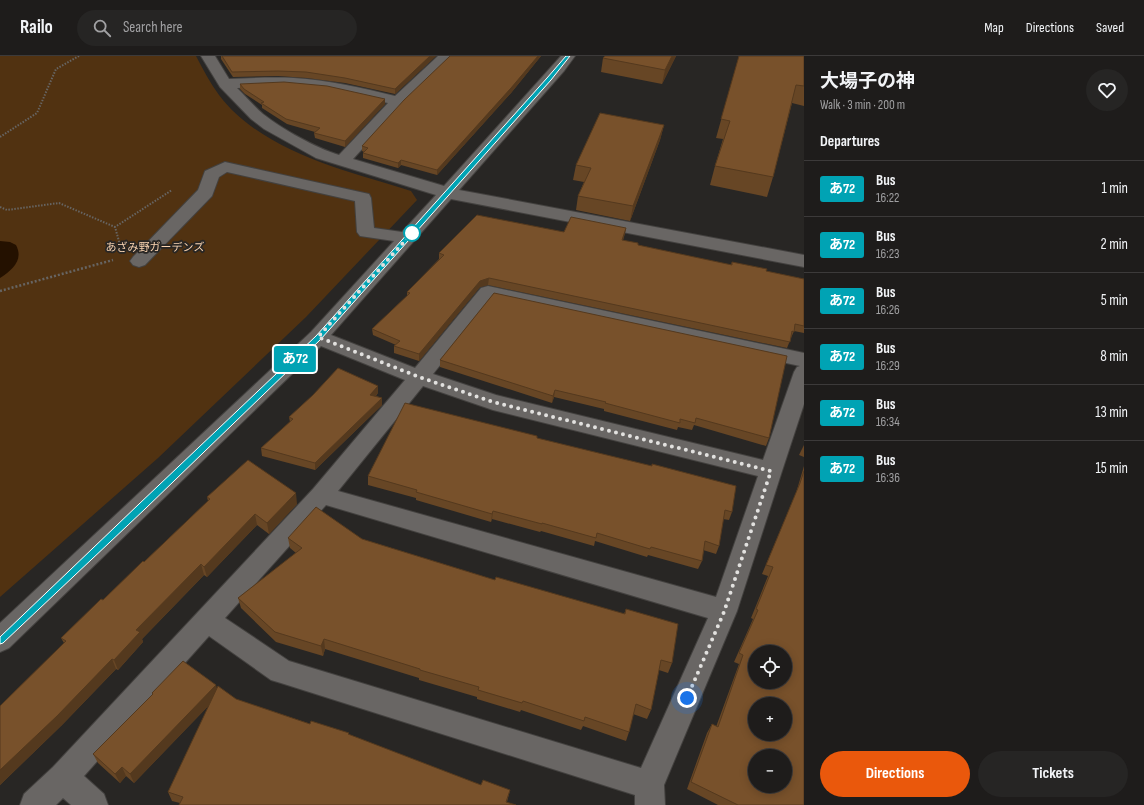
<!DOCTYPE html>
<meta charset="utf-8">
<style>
:root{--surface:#1e1c1b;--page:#262524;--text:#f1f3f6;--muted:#a1a1a3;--line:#3c3a3a;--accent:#ea580c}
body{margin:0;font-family:"Sofia Sans Condensed","Noto Sans JP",sans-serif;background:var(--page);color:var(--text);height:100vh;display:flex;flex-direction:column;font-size:15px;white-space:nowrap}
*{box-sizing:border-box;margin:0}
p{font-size:13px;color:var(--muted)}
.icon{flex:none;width:22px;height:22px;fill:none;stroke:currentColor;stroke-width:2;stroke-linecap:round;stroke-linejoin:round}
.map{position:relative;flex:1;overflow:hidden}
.sheet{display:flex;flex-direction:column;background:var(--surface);width:340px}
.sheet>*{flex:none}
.badge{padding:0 8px;border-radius:3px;font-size:14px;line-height:26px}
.fabs{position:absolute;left:748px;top:589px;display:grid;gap:8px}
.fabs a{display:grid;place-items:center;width:44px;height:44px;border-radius:50%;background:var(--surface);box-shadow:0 2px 10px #0003,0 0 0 1px var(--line);font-size:20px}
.you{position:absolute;width:20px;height:20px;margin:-10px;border:3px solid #fff;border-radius:50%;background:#1a73e8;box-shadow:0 0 0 6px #1a73e833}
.map>.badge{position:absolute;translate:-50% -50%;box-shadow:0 0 0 2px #fff}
h2{padding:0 16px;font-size:15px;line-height:36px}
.round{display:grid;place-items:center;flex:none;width:42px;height:42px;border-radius:21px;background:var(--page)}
.head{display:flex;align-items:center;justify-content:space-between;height:68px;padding:0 16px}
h1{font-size:19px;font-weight:700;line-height:30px}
.primary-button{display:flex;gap:8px;margin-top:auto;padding:8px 16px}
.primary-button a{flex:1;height:46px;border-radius:24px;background:var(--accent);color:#fff;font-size:16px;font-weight:700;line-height:46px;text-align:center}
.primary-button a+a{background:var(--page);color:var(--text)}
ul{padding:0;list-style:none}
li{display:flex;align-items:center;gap:12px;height:56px;padding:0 16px;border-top:1px solid var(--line)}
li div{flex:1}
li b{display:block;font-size:15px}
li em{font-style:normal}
li .badge{min-width:44px;font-weight:700;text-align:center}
header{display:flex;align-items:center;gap:24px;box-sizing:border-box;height:56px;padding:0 20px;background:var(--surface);border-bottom:1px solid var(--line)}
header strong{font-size:19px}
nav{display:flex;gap:22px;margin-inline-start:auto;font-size:14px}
.search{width:280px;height:36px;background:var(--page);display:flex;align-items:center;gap:10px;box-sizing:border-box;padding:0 14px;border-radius:22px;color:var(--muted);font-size:15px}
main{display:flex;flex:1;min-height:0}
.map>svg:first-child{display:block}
.green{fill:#513211}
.water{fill:#241100}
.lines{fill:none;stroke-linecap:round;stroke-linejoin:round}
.minor-casing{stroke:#43413f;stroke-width:2}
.path-far1{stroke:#676563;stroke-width:2;stroke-dasharray:1.5 1.5;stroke-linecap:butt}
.path{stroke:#676563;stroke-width:2.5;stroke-dasharray:2 2;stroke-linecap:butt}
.minor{fill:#696664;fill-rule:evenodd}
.wall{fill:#674625}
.shaded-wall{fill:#54391e}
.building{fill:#78512b;stroke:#54391e;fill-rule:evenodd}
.line{fill:#00a3b4;stroke:#fff}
.walk{stroke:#e2e1df;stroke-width:4;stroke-dasharray:0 7.2}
.stop-dot{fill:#fff;stroke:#00a3b4;stroke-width:2}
.labels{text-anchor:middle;stroke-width:3.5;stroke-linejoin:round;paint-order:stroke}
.park-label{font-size:11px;fill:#fbd5b2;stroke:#282624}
</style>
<header>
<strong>Railo</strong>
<div class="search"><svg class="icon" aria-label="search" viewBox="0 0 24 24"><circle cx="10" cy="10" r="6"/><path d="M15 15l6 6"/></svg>Search here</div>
<nav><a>Map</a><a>Directions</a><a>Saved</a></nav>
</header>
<main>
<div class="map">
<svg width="804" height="749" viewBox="0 0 804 749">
<rect width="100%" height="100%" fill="#282624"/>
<path class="green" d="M0,0H196C203,13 210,27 219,39C262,96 347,115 411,135L417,144L306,261L158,402L0,541Z"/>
<path class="water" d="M0,185L10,186L16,189C24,204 12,214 0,222Z"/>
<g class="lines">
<defs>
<path id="minor" d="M201,0H215L229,23C251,22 273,21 294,22C328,24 362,32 395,40L438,0H453L403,48L353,103L444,130L561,0H575L564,15L459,134L804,199V211L451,143L331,279L415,312L481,232L488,230L804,297V348L782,415L737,555L664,729L665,749H635V739L281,627L271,624L209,580L84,720L104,738L108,749H71L63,742L56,749H20L24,738L53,711L313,433L405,324L321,290L9,592L0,596V567L311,276L394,185L360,180L357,176L355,145L227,116L219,121L212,140L145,209L139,211L133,209L130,205L133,201L198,134L205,115L225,106L369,138L371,142L374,172L402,176L436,139L316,102L264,73L251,63L220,31ZM285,30L328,34L388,47L339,99C316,92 282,73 263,58C254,50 245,40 237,32ZM493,243L800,310L797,311L794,316L763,404L496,339L433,318ZM423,330L493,354L758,420L716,541L338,435ZM326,449L708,562L641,712L289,605L225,562Z"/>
</defs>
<use href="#minor" class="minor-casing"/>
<g class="path-far1">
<polyline points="0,81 37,57 56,13 79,0"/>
<polyline points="0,151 7,154 59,147 115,171"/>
<polyline points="120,189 115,171 172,134"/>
</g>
<polyline class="path" points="0,235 113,204"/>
<use href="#minor" class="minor"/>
</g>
<g class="wall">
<polygon points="221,0 436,0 395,38 345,27 307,22 278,20 233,21 221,3"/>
<polygon points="450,0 541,0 511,37 437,119 401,109 398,112 363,102 363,97 364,96 362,95 362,90"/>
<polygon points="605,0 676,0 662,28 601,16 603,2"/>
<polygon points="739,0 804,0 804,50 792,47 773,121 767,141 710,129 715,110 723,83 716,82"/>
<polygon points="240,28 385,48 345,91 315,82 314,77 315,76 287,68 262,52 262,49 245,38 240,33"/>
<polygon points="664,69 660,84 630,165 576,154 578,140 584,126 573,124 576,109"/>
<polygon points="626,172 623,184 638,189 731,209 732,206 766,215 804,223 804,277 794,275 791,282 787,292 488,229 480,231 419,305 394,297 394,290 396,289 373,279 372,273 407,240 407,236 439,203 439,197 564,176"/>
<polygon points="494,237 769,382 766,390 694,369 692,374 678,371 677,374 604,355 604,353 554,341 552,347 440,311 440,304"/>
<polygon points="378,337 376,340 382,342 382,349 315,414 262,400 261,392 290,366 289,361"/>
<polygon points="537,380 537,382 732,456 729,464 723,463 719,490 716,498 703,494 702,505 698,513 648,499 647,501 595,485 594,490 541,475 540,476 492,463 491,466 416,444 416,442 368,429 368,420"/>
<polygon points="804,389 804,401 799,399"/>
<polygon points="804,410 804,749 718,749 687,733 707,677 712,668 716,671 739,608 734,606 753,563 751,562 768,520 762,518 796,437"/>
<polygon points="207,441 297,448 269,478 257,469 207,521 204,519 142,583 143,586 118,614 116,613 62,669 0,729 0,650 64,587 61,582 144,506 208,445"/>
<polygon points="288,482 362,483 495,524 624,558 626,553 672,607 668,617 659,614 651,654 647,663 633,658 629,676 626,685 583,670 581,674 521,654 520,656 477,643 477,641 419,624 419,622 325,593 323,600 276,586 241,552 238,542 296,497 290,492"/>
<polygon points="217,633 236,643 310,668 349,679 481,729 510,734 507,746 180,747 172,745 168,736 210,648 134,727 126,720 120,727 98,707 93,698 153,639 152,637"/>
</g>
<g class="shaded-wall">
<polygon points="430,0 436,0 395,38 395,33"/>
<polygon points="538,0 541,0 511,37 437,119 437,114"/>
<polygon points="672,0 676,0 662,28 665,14"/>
<polygon points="385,43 385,48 345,91 345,85"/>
<polygon points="664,69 660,84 630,165 633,150"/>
<polygon points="401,104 401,109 398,112 398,107"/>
<polygon points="626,172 625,178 621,190 622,184"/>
<polygon points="489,222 488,229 480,231 419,305 419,298 480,225"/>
<polygon points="378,330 378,337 370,346 370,339"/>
<polygon points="555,334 554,341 552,347 553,340"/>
<polygon points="382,342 382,349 315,414 315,407"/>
<polygon points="296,437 297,448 269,478 267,467"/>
<polygon points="493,455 492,463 491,466 492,458"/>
<polygon points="255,458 257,469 207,521 204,511"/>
<polygon points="201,508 204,519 142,583 143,586 118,614 114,604 136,574"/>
<polygon points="324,583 325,593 323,600 321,590"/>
<polygon points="112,603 116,613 62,669 0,729 0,714"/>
<polygon points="216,629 219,639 134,727 130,718"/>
<polygon points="122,711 126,720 120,727 115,718"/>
</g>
<g class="building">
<polygon points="222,0 430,0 395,33 345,22 306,16 278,15 232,16"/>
<polygon points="450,0 538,0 511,32 437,114 401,104 398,107 363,97 368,92 362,90 404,44"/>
<polygon points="605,0 672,0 665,14 603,2"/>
<polygon points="739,0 804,0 804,30 796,29 773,121 715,110 730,65 721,63"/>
<polygon points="284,26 327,30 385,43 345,85 314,77 320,72 286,63 261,47 264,46 244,33 240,28"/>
<polygon points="600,57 664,69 633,150 578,140 591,112 576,109"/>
<polygon points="477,159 564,176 571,161 626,172 622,184 638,187 638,189 732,209 732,206 767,213 766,215 804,223 804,270 795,268 794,276 792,275 790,286 489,222 480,225 419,298 394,290 400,285 372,273 410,237 407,236 444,199 439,197"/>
<polygon points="494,237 787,300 769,382 696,362 695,367 680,363 680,367 605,347 606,346 555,334 553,340 440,304"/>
<polygon points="338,312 378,330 370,339 382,342 315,407 261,392 293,363 289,361 313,339"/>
<polygon points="405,347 537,380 537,382 652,410 652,408 736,430 732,456 725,454 719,490 705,485 702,505 651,491 650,493 597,477 596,482 542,467 542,468 493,455 492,458 416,436 417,434 368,420"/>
<polygon points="248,404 296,437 267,467 255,458 204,511 201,508 136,574 140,576 114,604 112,603 57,660 0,714 0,650 66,585 61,582 101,543 103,544 143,505 144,506 210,443 207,441"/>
<path d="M804,415V749H738L691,726L712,668L718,671L743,599L739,597L758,554L756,553L773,511L766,509L800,427ZM755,596H785V626H755ZM755,648H785V678H755ZM755,700H785V730H755Z"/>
<polygon points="316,451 362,483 495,524 496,521 625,558 626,553 678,568 672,607 661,604 651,654 636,648 629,676 585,661 584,665 523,645 522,647 478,634 479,631 420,614 420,613 324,583 321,590 275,576 238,542 302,492 288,482"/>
<polygon points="183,605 216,629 130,718 122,711 115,718 93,698 153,638 152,637"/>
<polygon points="218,630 236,643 310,668 311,665 349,677 348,678 481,729 483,724 510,734 506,746 516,749 179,749 183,741 168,736"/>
</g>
<polygon class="line" points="566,0 570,0 551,24 321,283 145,453 3,587 0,588 0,581 139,448 316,280 547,22"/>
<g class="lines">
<polyline class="walk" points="412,177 318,281 419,321 493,346 771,415 724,556 687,642"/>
</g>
<circle class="stop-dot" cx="412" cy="177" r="8"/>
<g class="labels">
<g class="park-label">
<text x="155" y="195">あざみ野ガーデンズ</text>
</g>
</g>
</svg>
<div class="fabs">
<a><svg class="icon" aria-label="locate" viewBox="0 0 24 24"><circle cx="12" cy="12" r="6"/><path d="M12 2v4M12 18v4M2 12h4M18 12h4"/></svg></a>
<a>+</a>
<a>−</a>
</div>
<div class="you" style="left:687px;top:642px"></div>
<b class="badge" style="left:295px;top:303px;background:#00a3b4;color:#fff">あ72</b>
</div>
<section class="sheet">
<div class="head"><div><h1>大場子の神</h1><p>Walk · 3 min · 200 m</p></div><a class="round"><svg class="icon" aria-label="heart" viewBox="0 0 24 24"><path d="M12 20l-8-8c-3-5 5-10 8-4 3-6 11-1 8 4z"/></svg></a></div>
<h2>Departures</h2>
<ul>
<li><span class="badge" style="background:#00a3b4;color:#fff">あ72</span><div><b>Bus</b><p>16:22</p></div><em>1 min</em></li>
<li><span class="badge" style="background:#00a3b4;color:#fff">あ72</span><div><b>Bus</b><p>16:23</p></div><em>2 min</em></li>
<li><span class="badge" style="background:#00a3b4;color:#fff">あ72</span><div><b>Bus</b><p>16:26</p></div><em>5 min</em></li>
<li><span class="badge" style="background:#00a3b4;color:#fff">あ72</span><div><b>Bus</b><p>16:29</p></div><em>8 min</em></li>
<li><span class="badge" style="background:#00a3b4;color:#fff">あ72</span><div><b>Bus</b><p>16:34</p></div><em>13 min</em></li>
<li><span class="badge" style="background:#00a3b4;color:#fff">あ72</span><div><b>Bus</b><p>16:36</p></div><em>15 min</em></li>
</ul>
<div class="primary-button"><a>Directions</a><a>Tickets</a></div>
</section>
</main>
